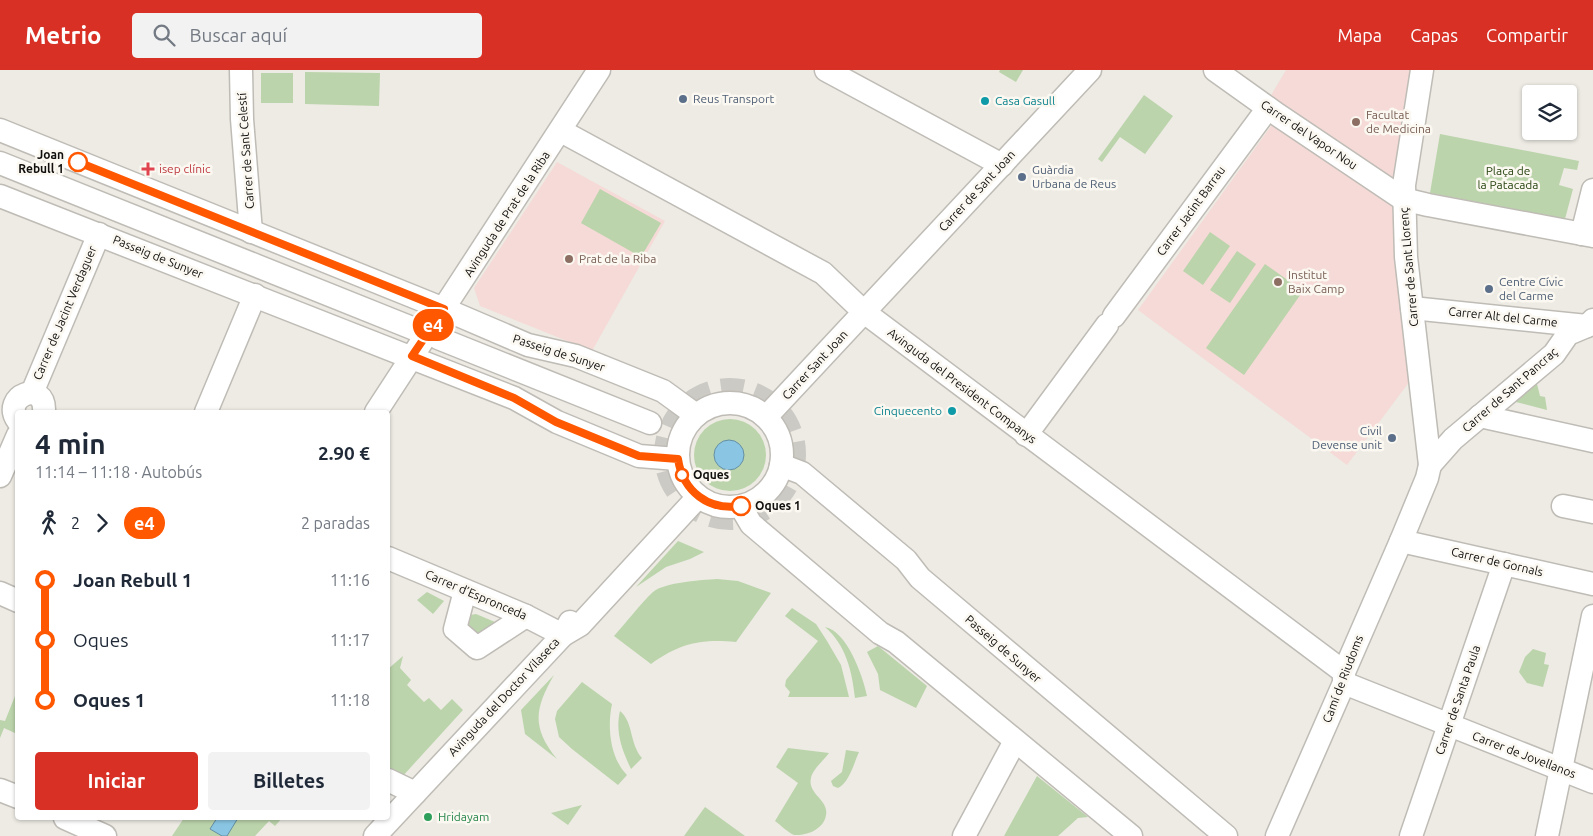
<!DOCTYPE html>
<html lang="es">
<meta charset="utf-8">
<style>
:root{--surface:#fff;--page:#f2f2f3;--text:#1f2937;--muted:#747a83;--accent:#d93025}
body{margin:0;font-family:Ubuntu,sans-serif;background:var(--page);color:var(--text);height:100vh;display:flex;flex-direction:column;font-size:19px;white-space:nowrap}
*{box-sizing:border-box;margin:0}
p{font-size:16px;color:var(--muted)}
.icon{flex:none;width:28px;height:28px;fill:none;stroke:currentColor;stroke-width:2;stroke-linecap:round;stroke-linejoin:round}
.map{position:relative;flex:1;overflow:hidden}
.details{position:absolute;left:15px;top:340px;width:375px;height:410px;display:flex;flex-direction:column;background:var(--surface);border-radius:5px;box-shadow:0 1px 4px #0004}
.details>*{flex:none}
.badge{padding:0 10px;border-radius:16px;font-size:18px;line-height:32px}
.controls{position:absolute;left:1522px;top:15px;display:grid;gap:10px}
.controls a{display:grid;place-items:center;width:55px;height:55px;border-radius:5px;background:var(--surface);box-shadow:0 1px 4px #0004;font-size:25px}
.map>.badge{position:absolute;translate:-50% -50%;box-shadow:0 0 0 2px #fff}
.legs{display:flex;align-items:center;gap:8px;height:55px;padding:0 20px;font-size:16px}
.legs p{margin-inline-start:auto}
.headline{display:flex;align-items:center;justify-content:space-between;height:85px;padding:0 20px}
h1{font-size:28px;font-weight:600;line-height:38px}
.primary-button{display:flex;gap:10px;margin-top:auto;padding:10px 20px}
.primary-button a{flex:1;height:58px;border-radius:5px;background:var(--accent);color:#fff;font-size:20px;font-weight:600;line-height:58px;text-align:center}
.primary-button a+a{background:var(--page);color:var(--text)}
ul{padding:0 20px;list-style:none}
li{display:flex;align-items:center;gap:18px;height:60px;font-size:19px}
li i{display:grid;place-items:center;width:8px;height:100%;margin:0 6px;background:currentColor}
li i::after{content:'';width:12px;height:12px;margin:-6px;border:4px solid;border-radius:50%;background:var(--surface)}
li p{margin-inline-start:auto}
li:first-child i{background:linear-gradient(#0000 50%,currentColor 0)}
li:last-child i{background:linear-gradient(currentColor 50%,#0000 0)}
header{display:flex;align-items:center;gap:30px;box-sizing:border-box;height:70px;padding:0 25px;background:var(--accent);color:#fff}
header strong{font-size:24px}
nav{display:flex;gap:28px;margin-inline-start:auto;font-size:18px}
.search{width:350px;height:45px;background:var(--page);display:flex;align-items:center;gap:12px;box-sizing:border-box;padding:0 18px;border-radius:5px;color:var(--muted);font-size:19px}
.map>svg:first-child{display:block}
.education{fill:#f5dad7}
.green{fill:#bbd4ab}
.water{fill:#8ac6e3;stroke:#658fa3}
.lines{fill:none;stroke-linecap:round;stroke-linejoin:round}
.minor-tunnel{stroke:#cccac4;stroke-width:22;stroke-dasharray:22 11;stroke-linecap:butt}
.minor-casing{stroke:#bfbcb6;stroke-width:25}
.minor{stroke:#fff;stroke-width:22}
.line-1-casing{stroke:#fff;stroke-width:11}
.line-1{stroke:#ff5800;stroke-width:8}
.service-dot{fill:#5c6f8a;stroke:#fbf8f1;stroke-width:2}
.culture-dot{fill:#0f9aa8;stroke:#fbf8f1;stroke-width:2}
.education-dot{fill:#8d6e63;stroke:#fbf8f1;stroke-width:2}
.stop-1-dot{fill:#fff;stroke:#ff5800;stroke-width:2.5}
.health-dot{fill:#e0444e;stroke:#fbf8f1;stroke-width:2}
.leisure-dot{fill:#2e9e5b;stroke:#fbf8f1;stroke-width:2}
.labels{text-anchor:middle;stroke-width:5;stroke-linejoin:round;paint-order:stroke}
.service-label{font-size:12px;fill:#4e5e75;stroke:#fbf8f1;text-anchor:start}
.culture-label{font-size:12px;fill:#0d838f;stroke:#fbf8f1;text-anchor:start}
.education-label{font-size:12px;fill:#785e54;stroke:#fbf8f1;text-anchor:start}
.street-label{font-size:12px;fill:#100f0d;stroke:#fbf8f1}
.stop-label{font-size:12px;font-weight:bold;fill:#100f0d;stroke:#fbf8f1;text-anchor:start}
.health-label{font-size:12px;fill:#be3a42;stroke:#fbf8f1;text-anchor:start}
.park-label{font-size:12px;fill:#284411;stroke:#fbf8f1}
.leisure-label{font-size:12px;fill:#27864d;stroke:#fbf8f1;text-anchor:start}
</style>
<header>
<strong>Metrio</strong>
<div class="search"><svg class="icon" aria-label="search" viewBox="0 0 24 24"><circle cx="10" cy="10" r="6"/><path d="M15 15l6 6"/></svg>Buscar aquí</div>
<nav><a>Mapa</a><a>Capas</a><a>Compartir</a></nav>
</header>
<div class="map">
<svg width="1593" height="766" viewBox="0 0 1593 766">
<rect width="100%" height="100%" fill="#edebe4"/>
<g class="education">
<polygon points="1286,0 1414,0 1396,114 1270,27"/>
<polygon points="1274,52 1393,134 1395,185 1410,311 1347,395 1138,240"/>
<polygon points="557,92 665,151 592,281 480,236 474,218"/>
</g>
<g class="green">
<polygon points="1000,0 1023,0 1016,12 999,2"/>
<polygon points="305,2 380,3 379,36 305,34"/>
<rect x="261" y="3" width="32" height="30"/>
<polygon points="1144,25 1173,46 1145,84 1120,67 1102,92 1098,89"/>
<polygon points="1440,64 1579,91 1577,100 1564,98 1559,115 1573,119 1565,149 1430,123"/>
<polygon points="600,119 661,153 641,187 581,153"/>
<polygon points="1210,162 1230,176 1203,215 1183,201"/>
<polygon points="1237,181 1256,194 1230,233 1210,220"/>
<polygon points="1265,194 1303,221 1244,305 1206,278"/>
<polygon points="1536,310 1540,326 1545,327 1547,340 1512,331"/>
<circle cx="730" cy="385" r="36"/>
<polygon points="678,471 704,482 690,489 666,497 636,517"/>
<path d="M717,509L738,511L771,523L736,572C700,569 681,573 651,594L614,566C627,552 639,535 653,522C665,512 702,510 717,509Z"/>
<polygon points="427,522 444,531 433,544 417,530"/>
<polygon points="792,538 816,554 827,571 841,595 849,627 788,627 790,622 785,616 786,610 818,571 785,546"/>
<polygon points="476,544 502,555 482,568 465,557 470,545"/>
<path d="M825,557C847,561 863,606 867,626L855,628C852,601 846,575 825,557Z"/>
<polygon points="878,576 927,616 916,638 880,620 878,604 867,582"/>
<polygon points="1533,579 1546,583 1544,594 1549,595 1543,617 1527,613 1519,602 1525,587"/>
<polygon points="403,586 400,598 411,610 407,615 424,632 429,628 441,640 452,629 463,640 401,708 388,703 388,599"/>
<path d="M554,605C535,638 531,657 557,689L525,664L521,640Z"/>
<path d="M582,612L612,634C607,657 610,688 627,705L618,715L572,679L559,667L555,649L557,641Z"/>
<polygon points="15,626 17,627 17,664 4,658 0,668 0,650 5,651"/>
<path d="M620,641C634,653 629,673 642,688L631,699C622,680 615,662 620,641Z"/>
<path d="M788,678L829,683C824,690 812,700 811,708C807,724 829,730 826,745C824,759 807,766 794,765C787,762 781,755 775,751L798,713L776,697Z"/>
<path d="M846,680L859,682C854,693 849,713 838,718L833,716L831,711L842,702Z"/>
<polygon points="1037,706 1088,747 1078,748 1058,766 1004,766"/>
<polygon points="582,735 568,755 551,743"/>
<polygon points="705,737 745,766 684,766"/>
<polygon points="184,748 282,748 275,756 269,751 255,766 172,766"/>
</g>
<g class="water">
<circle cx="729" cy="385" r="15"/>
<polygon points="217,748 238,748 227,766 222,766 210,759"/>
</g>
<g class="lines">
<circle class="minor-tunnel" cx="730" cy="384" r="65"/>
<defs>
<g id="minor">
<polyline points="241,0 242,49 251,162"/>
<polyline points="826,0 1002,95"/>
<polyline points="1215,0 1278,45 1403,129 1428,135 1593,166"/>
<polyline points="0,60 444,239 528,275 576,286 663,321 696,345"/>
<polyline points="561,61 823,203 864,242 1344,602"/>
<polyline points="0,93 417,260"/>
<polyline points="0,126 514,328 557,352 639,386 677,389"/>
<polyline points="1582,164 1593,120"/>
<polyline points="1412,238 1587,256"/>
<polyline points="1114,246 1268,38"/>
<polyline points="438,268 650,353"/>
<polyline points="32,323 99,164"/>
<circle cx="730" cy="385" r="52"/>
<polyline points="206,342 255,225"/>
<polyline points="376,342 599,0"/>
<polyline points="1480,346 1593,371"/>
<polyline points="766,347 1090,0"/>
<path d="M18,351C0,326 46,308 44,342"/>
<polyline points="1026,365 1107,255"/>
<polyline points="781,395 802,403 906,490 920,508 1226,766"/>
<polyline points="1430,395 1453,369 1554,284 1568,264 1587,256 1593,250"/>
<polyline points="0,406 18,365"/>
<polyline points="1563,436 1593,442"/>
<polyline points="741,437 751,454 880,563 896,572 1131,766"/>
<polyline points="1401,471 1593,514"/>
<polyline points="388,488 526,546 563,565 570,552"/>
<polyline points="465,521 455,559 477,578 526,546"/>
<polyline points="0,523 18,531"/>
<polyline points="1344,613 1593,712"/>
<polyline points="388,710 415,723"/>
<polyline points="0,720 18,727"/>
<polyline points="65,748 105,766"/>
<polyline points="375,766 563,565 580,555 698,427"/>
<polyline points="964,766 1015,671"/>
<polyline points="1277,766 1344,613 1344,602 1401,471 1427,408 1430,395 1406,187 1404,115 1422,0"/>
<polyline points="1411,766 1504,494"/>
<polyline points="1547,766 1593,546"/>
</g>
</defs>
<use href="#minor" class="minor-casing"/>
<use href="#minor" class="minor"/>
</g>
<g class="lines">
<defs>
<path id="line-1" d="M78,92L444,239L412,286L514,328L556,352L639,386L678,389C683,422 709,441 741,436"/>
</defs>
<use href="#line-1" class="line-1-casing"/>
<use href="#line-1" class="line-1"/>
</g>
<g class="service-dot">
<circle cx="683" cy="29" r="5"/>
<circle cx="1022" cy="107" r="5"/>
<circle cx="1489" cy="219" r="5"/>
<circle cx="1392" cy="368" r="5"/>
</g>
<g class="culture-dot">
<circle cx="985" cy="31" r="5"/>
<circle cx="952" cy="341" r="5"/>
</g>
<g class="education-dot">
<circle cx="1356" cy="52" r="5"/>
<circle cx="569" cy="189" r="5"/>
<circle cx="1278" cy="212" r="5"/>
</g>
<g class="stop-1-dot">
<circle cx="78" cy="92" r="9"/>
<circle cx="682" cy="405" r="6"/>
<circle cx="741" cy="436" r="9"/>
</g>
<path class="health-dot" d="M145.5 91.5h5v5h5v5h-5v5h-5v-5h-5v-5h5z"/>
<circle class="leisure-dot" cx="428" cy="747" r="5"/>
<g class="labels">
<g class="service-label">
<text x="693" y="33">Reus Transport</text>
<text x="1032" y="104">Guàrdia<tspan x="1032" dy="14">Urbana de Reus</tspan></text>
<text x="1499" y="216">Centre Cívic<tspan x="1499" dy="14">del Carme</tspan></text>
<text x="1382" y="365" text-anchor="end">Civil<tspan x="1382" dy="14">Devense unit</tspan></text>
</g>
<g class="culture-label">
<text x="995" y="35">Casa Gasull</text>
<text x="942" y="345" text-anchor="end">Cinquecento</text>
</g>
<g class="education-label">
<text x="1366" y="49">Facultat<tspan x="1366" dy="14">de Medicina</tspan></text>
<text x="579" y="193">Prat de la Riba</text>
<text x="1288" y="209">Institut<tspan x="1288" dy="14">Baix Camp</tspan></text>
</g>
<g class="street-label">
<text transform="translate(1309 65) rotate(34)" y="4">Carrer del Vapor Nou</text>
<text transform="translate(246 81) rotate(-94)" y="4">Carrer de Sant Celestí</text>
<text transform="translate(977 121) rotate(-47)" y="4">Carrer de Sant Joan</text>
<text transform="translate(1191 141) rotate(-54)" y="4">Carrer Jacint Barrau</text>
<text transform="translate(507 144) rotate(-57)" y="4">Avinguda de Prat de la Riba</text>
<text transform="translate(158 187) rotate(22)" y="4">Passeig de Sunyer</text>
<text transform="translate(1409 197) rotate(-95)" y="4">Carrer de Sant Llorenç</text>
<text transform="translate(65 243) rotate(-67)" y="4">Carrer de Jacint Verdaguer</text>
<text transform="translate(1503 247) rotate(6)" y="4">Carrer Alt del Carme</text>
<text transform="translate(559 283) rotate(18)" y="4">Passeig de Sunyer</text>
<text transform="translate(815 295) rotate(-47)" y="4">Carrer Sant Joan</text>
<text transform="translate(962 316) rotate(37)" y="4">Avinguda del President Companys</text>
<text transform="translate(1510 320) rotate(-41)" y="4">Carrer de Sant Pancraç</text>
<text transform="translate(1497 492) rotate(13)" y="4">Carrer de Gornals</text>
<text transform="translate(476 525) rotate(23)" y="4">Carrer d’Espronceda</text>
<text transform="translate(1003 579) rotate(41)" y="4">Passeig de Sunyer</text>
<text transform="translate(1343 609) rotate(-69)" y="4">Camí de Riudoms</text>
<text transform="translate(504 627) rotate(-47)" y="4">Avinguda del Doctor Vilaseca</text>
<text transform="translate(1458 630) rotate(-71)" y="4">Carrer de Santa Paula</text>
<text transform="translate(1524 685) rotate(21)" y="4">Carrer de Jovellanos</text>
</g>
<g class="stop-label">
<text x="64" y="89" text-anchor="end">Joan<tspan x="64" dy="14">Rebull 1</tspan></text>
<text x="693" y="409">Oques</text>
<text x="755" y="440">Oques 1</text>
</g>
<g class="health-label">
<text x="159" y="103">isep clínic</text>
</g>
<g class="park-label">
<text x="1508" y="105">Plaça de<tspan x="1508" dy="14">la Patacada</tspan></text>
</g>
<g class="leisure-label">
<text x="438" y="751">Hridayam</text>
</g>
</g>
</svg>
<div class="controls">
<a><svg class="icon" aria-label="layers" viewBox="0 0 24 24"><path d="M12 4l9 5-9 5-9-5zM3 14l9 5 9-5"/></svg></a>
</div>
<b class="badge" style="left:433px;top:255px;background:#ff5800;color:#fff">e4</b>
<section class="details">
<div class="headline"><div><h1>4 min</h1><p>11:14 – 11:18 · Autobús</p></div><b>2.90 €</b></div>
<div class="legs"><svg class="icon" aria-label="walk" viewBox="0 0 24 24"><circle cx="13" cy="4" r="2"/><path d="M13 8l-2 6 4 7M11 14l-3 7M7 12l3-4h3l4 4"/></svg>2<svg class="icon" aria-label="forward" viewBox="0 0 24 24"><path d="M9 5l7 7-7 7"/></svg><b class="badge" style="background:#ff5800;color:#fff">e4</b><p>2 paradas</p></div>
<ul>
<li><i style="color:#ff5800"></i><b>Joan Rebull 1</b><p>11:16</p></li>
<li><i style="color:#ff5800"></i><span>Oques</span><p>11:17</p></li>
<li><i style="color:#ff5800"></i><b>Oques 1</b><p>11:18</p></li>
</ul>
<div class="primary-button"><a>Iniciar</a><a>Billetes</a></div>
</section>
</div>
